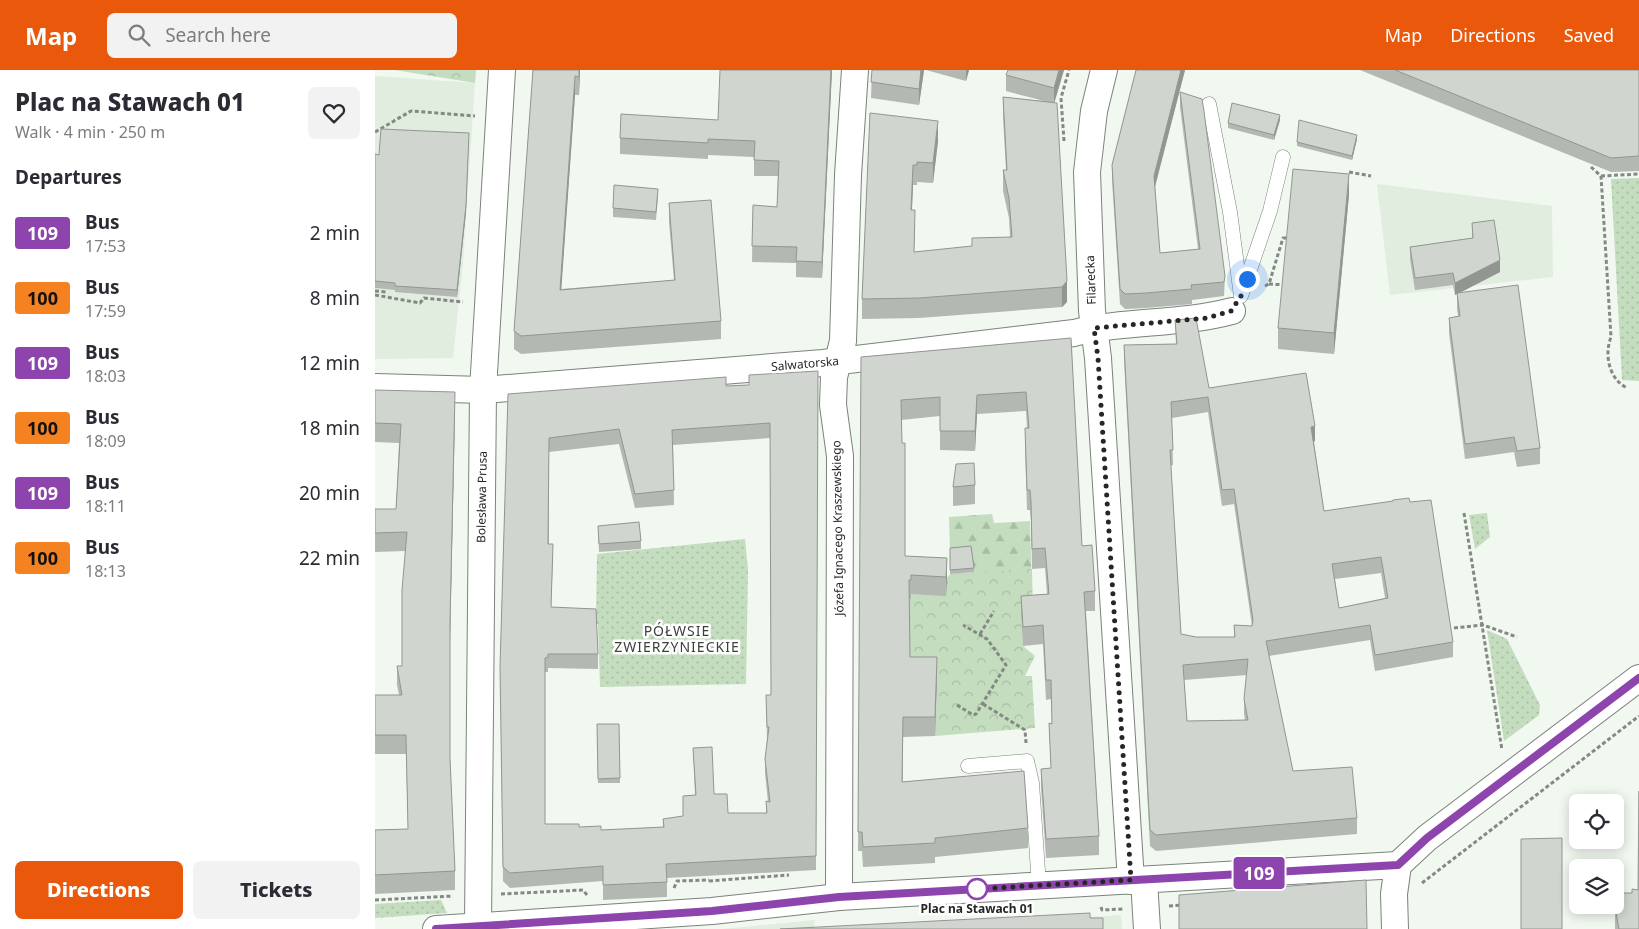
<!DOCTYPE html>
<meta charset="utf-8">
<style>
:root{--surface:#fff;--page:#f2f2f3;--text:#2b2b33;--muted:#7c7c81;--accent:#ea580c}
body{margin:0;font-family:"Noto Sans",sans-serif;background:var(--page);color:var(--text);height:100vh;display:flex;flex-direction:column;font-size:19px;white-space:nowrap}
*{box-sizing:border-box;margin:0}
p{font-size:16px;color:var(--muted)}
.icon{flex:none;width:28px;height:28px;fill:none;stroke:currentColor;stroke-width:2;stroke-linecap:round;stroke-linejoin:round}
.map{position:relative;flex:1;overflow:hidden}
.sheet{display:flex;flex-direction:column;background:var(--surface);width:375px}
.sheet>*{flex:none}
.badge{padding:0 10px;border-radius:4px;font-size:18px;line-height:32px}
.controls{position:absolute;left:1194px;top:724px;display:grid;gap:10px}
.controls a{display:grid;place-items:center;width:55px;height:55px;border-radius:8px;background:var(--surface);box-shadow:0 2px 12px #0003;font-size:25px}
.you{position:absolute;width:25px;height:25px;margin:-12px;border:4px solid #fff;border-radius:50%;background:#1a73e8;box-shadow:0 0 0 8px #1a73e833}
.map>.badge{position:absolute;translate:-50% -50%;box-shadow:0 0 0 2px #fff}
h2{padding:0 15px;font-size:19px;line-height:45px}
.round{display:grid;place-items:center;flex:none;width:52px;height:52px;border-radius:8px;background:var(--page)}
.overview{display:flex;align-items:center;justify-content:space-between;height:85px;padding:0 15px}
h1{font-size:24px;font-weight:800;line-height:38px}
.action{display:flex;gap:10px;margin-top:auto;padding:10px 15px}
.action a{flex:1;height:58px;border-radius:8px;background:var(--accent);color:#fff;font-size:20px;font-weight:800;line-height:58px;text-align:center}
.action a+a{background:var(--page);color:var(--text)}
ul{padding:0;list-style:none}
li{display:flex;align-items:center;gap:15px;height:65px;padding:0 15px}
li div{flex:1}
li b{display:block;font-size:19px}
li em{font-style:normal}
li .badge{min-width:55px;font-weight:700;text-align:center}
header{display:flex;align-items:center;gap:30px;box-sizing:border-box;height:70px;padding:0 25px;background:var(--accent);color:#fff}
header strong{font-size:24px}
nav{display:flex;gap:28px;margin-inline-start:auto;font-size:18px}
.search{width:350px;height:45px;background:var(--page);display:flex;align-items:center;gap:12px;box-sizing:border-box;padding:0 18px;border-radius:8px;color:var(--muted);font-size:19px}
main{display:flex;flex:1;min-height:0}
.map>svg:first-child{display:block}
.built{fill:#e1eddf}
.grass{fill:url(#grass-dots)}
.forest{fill:url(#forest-firs)}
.park{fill:url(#park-crowns)}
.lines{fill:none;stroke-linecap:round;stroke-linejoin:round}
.lane-casing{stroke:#7c827c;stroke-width:15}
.street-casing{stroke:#7c827c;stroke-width:28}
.path{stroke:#848983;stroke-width:3;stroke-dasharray:4 2.5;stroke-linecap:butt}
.lane{stroke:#fff;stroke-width:14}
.street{stroke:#fff;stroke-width:26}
.wall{fill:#b3b8b2;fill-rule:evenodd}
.shaded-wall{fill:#929691}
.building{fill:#d0d6cf;stroke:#929691;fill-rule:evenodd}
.line-casing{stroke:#fff;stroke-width:11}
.line{stroke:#8e44ad;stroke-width:8}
.walk{stroke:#252724;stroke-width:5;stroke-dasharray:0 9}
.stop-dot{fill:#fff;stroke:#8e44ad;stroke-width:2.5}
.labels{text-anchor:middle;stroke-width:5;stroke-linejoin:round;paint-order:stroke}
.street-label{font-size:12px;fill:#252724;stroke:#fff}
.stop-label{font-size:12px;font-weight:bold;fill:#252724;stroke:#fff}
.neighbourhood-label{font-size:14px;letter-spacing:1px;fill:#3b403b;stroke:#fff}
</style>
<header>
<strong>Map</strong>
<div class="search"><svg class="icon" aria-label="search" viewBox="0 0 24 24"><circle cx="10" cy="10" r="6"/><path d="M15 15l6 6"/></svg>Search here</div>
<nav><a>Map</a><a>Directions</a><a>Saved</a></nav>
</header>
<main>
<section class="sheet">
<div class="overview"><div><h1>Plac na Stawach 01</h1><p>Walk · 4 min · 250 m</p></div><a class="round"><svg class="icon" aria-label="heart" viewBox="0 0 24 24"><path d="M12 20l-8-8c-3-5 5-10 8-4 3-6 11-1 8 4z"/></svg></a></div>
<h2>Departures</h2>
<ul>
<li><span class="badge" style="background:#8e44ad;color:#fff">109</span><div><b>Bus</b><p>17:53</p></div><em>2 min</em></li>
<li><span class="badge" style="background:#f58220;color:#111">100</span><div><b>Bus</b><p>17:59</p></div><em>8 min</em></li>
<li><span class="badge" style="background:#8e44ad;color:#fff">109</span><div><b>Bus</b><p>18:03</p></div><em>12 min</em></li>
<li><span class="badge" style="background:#f58220;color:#111">100</span><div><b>Bus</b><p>18:09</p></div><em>18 min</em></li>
<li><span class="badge" style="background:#8e44ad;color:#fff">109</span><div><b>Bus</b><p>18:11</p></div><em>20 min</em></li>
<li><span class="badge" style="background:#f58220;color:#111">100</span><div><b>Bus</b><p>18:13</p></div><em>22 min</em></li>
</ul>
<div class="action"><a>Directions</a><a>Tickets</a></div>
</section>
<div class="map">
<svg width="1264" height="859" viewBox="0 0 1264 859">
<defs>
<pattern id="grass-dots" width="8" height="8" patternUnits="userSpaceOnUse" patternTransform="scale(1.25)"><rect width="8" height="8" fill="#c4ddbf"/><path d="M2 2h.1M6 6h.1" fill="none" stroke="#a8bea4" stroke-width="1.8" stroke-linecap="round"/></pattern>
<pattern id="forest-firs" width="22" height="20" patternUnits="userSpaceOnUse" patternTransform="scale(1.25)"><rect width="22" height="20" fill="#c4ddbf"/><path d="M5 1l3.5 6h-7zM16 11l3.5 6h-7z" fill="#a8bea4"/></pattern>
<pattern id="park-crowns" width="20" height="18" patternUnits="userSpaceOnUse" patternTransform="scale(1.25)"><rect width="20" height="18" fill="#c4ddbf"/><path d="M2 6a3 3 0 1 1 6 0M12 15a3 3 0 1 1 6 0" fill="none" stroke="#a8bea4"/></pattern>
</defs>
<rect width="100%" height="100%" fill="#f1f8f0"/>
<g class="built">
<polygon points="0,6 100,13 88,193 78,288 0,289"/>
<polygon points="1002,114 1177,136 1178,207 1015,225"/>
<polygon points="746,845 747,859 519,859"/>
<polygon points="440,850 439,859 347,859"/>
</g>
<g class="grass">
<polygon points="1264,108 1264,311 1247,310 1236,109"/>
<polygon points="1112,443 1115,467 1100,479 1094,445"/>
<polygon points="370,469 373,500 371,614 225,617 223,554 221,554 222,484"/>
<polygon points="1112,560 1132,569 1165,635 1164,645 1129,671"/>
<polygon points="66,830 72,843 0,848 0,834"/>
</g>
<polygon class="forest" points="617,444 619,453 655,451 657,526 575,504 598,502 575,482 574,447"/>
<g class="park">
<polygon points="20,0 101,0 100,13"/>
<polygon points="657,499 658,545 646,546 648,576 660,586 650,606 657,606 660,658 560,666 562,607 534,589 534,529 536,516 572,508 575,504"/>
</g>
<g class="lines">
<defs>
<g id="lane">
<polyline points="834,34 855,142 866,226"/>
<polyline points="867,223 895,141 908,87"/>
<polyline points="593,696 652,691 657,713 664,816"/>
</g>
<g id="street">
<polyline points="729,0 719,41 712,102 717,241 723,288 756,811"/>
<path d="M0,317L108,320L448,293L699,263C751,250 805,255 857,241"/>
<polyline points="1023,795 1052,768 1264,608"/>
<polyline points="769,810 772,859"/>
<polyline points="464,827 465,386 458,335 459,307 468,271 473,105 480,0"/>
<polyline points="103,855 108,320 127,0"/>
<polyline points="61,859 337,841 464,827 1023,795"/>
<polyline points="1020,859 1019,824 1023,795"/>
</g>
</defs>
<use href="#lane" class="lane-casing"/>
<use href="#street" class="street-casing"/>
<g class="path">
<polyline points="0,62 36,41 100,46"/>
<polyline points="689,71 686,28 694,0"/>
<path d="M1216,97L1226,106L1236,267C1229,285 1234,309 1252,318"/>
<polyline points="974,102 996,106"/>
<polyline points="1226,106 1264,104"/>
<polyline points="894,214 911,215"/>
<polyline points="890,216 894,214 908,168 914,168"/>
<polyline points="0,221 11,222"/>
<polyline points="0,225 45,233 49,228 88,232"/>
<polyline points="1089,443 1127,680"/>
<polyline points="1079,558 1108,555 1142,567"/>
<polyline points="605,564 619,541"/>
<polyline points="608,634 650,660 651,673"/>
<polyline points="582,635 598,645 601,644 631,595 612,569 588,555"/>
<polyline points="334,811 414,805"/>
<polyline points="1047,813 1264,646"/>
<polyline points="299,818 302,811 334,810"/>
<polyline points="126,824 208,820 212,825"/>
<polyline points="0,830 78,826"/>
<polyline points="794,836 808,835"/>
<polyline points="726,837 727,840 748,839"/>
</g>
<use href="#lane" class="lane"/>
<use href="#street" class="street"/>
</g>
<g class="wall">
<polygon points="158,0 205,0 204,25 200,25 186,219 299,210 294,152 294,133 346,251 346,269 146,284 139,279 139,261"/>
<polygon points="457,0 447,208 421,207 421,193 377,192 378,135 402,137 403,106 379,106 379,87 333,85 333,89 245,84 245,68 343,50"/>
<polygon points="497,0 549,0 544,35 496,28"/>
<polygon points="551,0 594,0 591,11"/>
<polygon points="689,0 679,32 692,232 687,237 544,248 487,249 487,229 495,43 563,71 558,113 542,112 542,115 538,115 537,140 540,160 539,182 597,176 635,167 634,148 628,121 628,100 631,100 628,47 628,27 669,31 631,21 631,5"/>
<polygon points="761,0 810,0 780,117 785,183 823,179 805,37 805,22 850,206 849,226 817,230 817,234 771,238 750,239 745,234 737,110 737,95"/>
<polygon points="985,0 1264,0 1264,101 1236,102"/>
<polygon points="905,50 899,70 853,58 853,53"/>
<polygon points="982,69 977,90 922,76 922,72"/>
<polygon points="0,84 4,85 91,142 82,227 20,222 20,220 0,218"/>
<polygon points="974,125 959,284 903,279 903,258"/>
<polygon points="283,127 281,150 238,147 238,138"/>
<polygon points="1097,153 1125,202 1085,223 1165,378 1165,394 1142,397 1139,382 1090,389 1074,263 1074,248 1083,246 1082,239 1082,224 1080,225 1078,215 1040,220 1035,189 1035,177 1097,168"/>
<path d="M800,250L834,318L940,371L939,372L949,441L1018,431L1078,572V587L1000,601L995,570L894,586L918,701L982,748V764L781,781L775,776L749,290V275L801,274ZM833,342L847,436L859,434L877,556L859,555V567H821L806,564L795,396L798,395L797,348ZM1006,503L1010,528L964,538L960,509ZM872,605L869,629V644L870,650L812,651L809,610Z"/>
<polygon points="696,268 707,476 720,521 720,541 711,541 724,766 724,785 671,788 666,718 666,699 676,698 674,653 677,653 676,629 671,630 668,574 648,576 646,546 646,526 672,524 670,498 657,499 656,451 655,440 652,440 650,377 650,358 652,358 651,341 602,344 600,381 565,380 565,346 526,350 530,486 572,488 571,526 536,524 536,529 534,529 535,587 562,606 560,666 528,667 528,712 653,758 653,778 560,787 560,793 488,797 487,781 483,781 486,287"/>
<path d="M443,301L441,800L292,808V827L228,830V811L135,818L128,811L125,597L133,324L374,315ZM395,368L396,625H391L392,671L390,689V703L393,732L391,731V743H353L339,724L318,678L320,725L308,726V746L288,749V757L226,760L204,757L170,754V602H173V598L223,599V584L176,537L178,489L174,474V382L244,374L260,438L299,435L298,375Z"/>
<polygon points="0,320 80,341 75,571 75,688 80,801 80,820 0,824 0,760 33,759 31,684 0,684 0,625 24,625 22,615 22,596 27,596 30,481 0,482 0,439 21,439 24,373 0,372"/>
<polygon points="600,415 600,434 578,436 578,417"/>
<polygon points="223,456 266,471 266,479 224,482"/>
<polygon points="575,478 599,498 599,502 575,504"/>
<polygon points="222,654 244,654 245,713 223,713"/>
<polygon points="1240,835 1264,859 1240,859"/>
</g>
<g class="shaded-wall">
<polygon points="204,0 205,0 204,25"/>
<polygon points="456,0 457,0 447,208 447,192"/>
<polygon points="546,0 549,0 544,35 544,19"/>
<polygon points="591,0 594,0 591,11"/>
<polygon points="684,0 689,0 679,34 679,18"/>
<polygon points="806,0 810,0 779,120 779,106"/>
<polygon points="200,6 200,25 185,238 185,220"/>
<polygon points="905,45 905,50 899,70 899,65"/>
<polygon points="563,51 563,71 558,113 558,93"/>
<polygon points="94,63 91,142 82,227 82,220"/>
<polygon points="982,65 982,69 977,90 977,86"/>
<polygon points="538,95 538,115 536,160 536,140"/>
<polygon points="974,104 974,125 959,284 959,263"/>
<polygon points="1125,190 1125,202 1080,225 1080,213"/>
<polygon points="692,211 692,232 687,237 687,217"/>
<polygon points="80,322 80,341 75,571 75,552"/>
<polygon points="602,325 602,344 600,381 600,361"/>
<polygon points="940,356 940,371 936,372 936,357"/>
<polygon points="572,488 572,508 571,526 571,507"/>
<polygon points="562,587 562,606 560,666 560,647"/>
</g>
<g class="building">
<polygon points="158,0 204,0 204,7 200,6 185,220 300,210 294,133 336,130 346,251 146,266 139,261"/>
<polygon points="345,0 456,0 447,192 421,191 422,177 377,176 378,135 402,137 404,91 379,90 380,71 333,69 333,73 245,68 246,44 343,50"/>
<polygon points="497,0 546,0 544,19 496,12"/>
<polygon points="633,0 684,0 679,18 631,5"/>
<polygon points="761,0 806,0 779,106 785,183 825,179 805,22 827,29 829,41 850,206 849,212 816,215 817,219 771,223 750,224 745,219 737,95"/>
<polygon points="1020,0 1264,0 1264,86 1236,88"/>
<polygon points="628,27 682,33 692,211 687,217 544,228 487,229 495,43 563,51 558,93 542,92 542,95 538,95 536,140 540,140 539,182 597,176 597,168 637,167 634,128 628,100 632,100"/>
<polygon points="857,33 905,45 899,65 853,53"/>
<polygon points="924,50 982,65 977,86 922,72"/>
<polygon points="6,59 94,63 91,135 82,220 20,216 20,213 0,211 0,84 4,85"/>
<polygon points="918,99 974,104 959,263 903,258"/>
<polygon points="239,115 283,119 281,142 238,138"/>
<polygon points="1119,150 1125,190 1080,213 1078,203 1040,208 1035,177 1098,168 1097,153"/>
<polygon points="1143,215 1165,378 1142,381 1139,367 1090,374 1074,248 1085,246 1082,223"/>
<path d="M821,248L834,318L931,303L940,356L936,357L949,441L1018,431V430L1034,428L1035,432L1056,430L1078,572L1000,585L995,555L891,571L918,701L977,697L982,748L781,765L775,760L749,275L802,274L800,250ZM833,327L847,420L859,419L878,550L877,556L859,555L860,567H821L806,564L795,380H798L796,332ZM1006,487L1013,528L964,538L957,494ZM873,589L869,629L873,650L812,651L808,595Z"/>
<polygon points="696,268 707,476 717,475 720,521 709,522 724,766 671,769 666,699 676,698 674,653 677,654 676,610 671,610 668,555 648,557 646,526 674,524 670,478 657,479 656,431 655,420 652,420 650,358 654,358 651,322 602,325 600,361 565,361 565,327 526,330 527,373 530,373 530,486 572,488 571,507 536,505 536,510 534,510 535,587 562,587 560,647 528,647 527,712 649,701 653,758 560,768 560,773 488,777 487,762 483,762 486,287"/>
<path d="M443,301L441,786L291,794L292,812L228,815V796L135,803L128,797L125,597L133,324L351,307V316L374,315V305ZM395,353L396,625H391L392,657H394L390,689L395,732L391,731L392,743H353L352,724H339L337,677L318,678L321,725L308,726V746L288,749L289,757L226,760V756L204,757V754H170V588L173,587V584H223L221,539L176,537L178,474H173L174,368L244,359L260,424L299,420L297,360Z"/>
<polygon points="0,320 80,322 75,552 75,688 80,801 0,805 0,760 33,759 31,665 0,665 0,625 27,625 22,596 27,596 27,520 32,462 0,463 0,439 21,439 26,354 0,353"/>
<polygon points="599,393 600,415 578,417 581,394"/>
<polygon points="264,452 266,471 224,474 223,456"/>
<polygon points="596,476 599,498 575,500 575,478"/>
<polygon points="222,654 244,654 245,708 223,709"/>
<polygon points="1264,721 1264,859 1244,859 1240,837 1240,823 1257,823 1257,819 1263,820"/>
<polygon points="1187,768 1187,859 1146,859 1146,769"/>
<polygon points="991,810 992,859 804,859 804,825"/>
<polygon points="715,843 715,848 728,848 728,859 405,859"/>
</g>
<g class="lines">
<defs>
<polyline id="line" points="61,859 337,841 464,827 1023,795 1052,768 1264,608"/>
</defs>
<use href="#line" class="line-casing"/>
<use href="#line" class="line"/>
<polyline class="walk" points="602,819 756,810 723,288 719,258 832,248 856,241 866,226 872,209"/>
</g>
<circle class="stop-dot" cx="602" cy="819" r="10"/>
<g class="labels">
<g class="street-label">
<text transform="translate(716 210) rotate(-92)" y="4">Filarecka</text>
<text transform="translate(430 294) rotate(-5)" y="4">Salwatorska</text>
<text transform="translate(107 427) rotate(-89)" y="4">Bolesława Prusa</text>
<text transform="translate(463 458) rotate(-91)" y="4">Józefa Ignacego Kraszewskiego</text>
</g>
<g class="stop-label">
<text x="602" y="843">Plac na Stawach 01</text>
</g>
<g class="neighbourhood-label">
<text x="302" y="566">PÓŁWSIE<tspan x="302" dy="16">ZWIERZYNIECKIE</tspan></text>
</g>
</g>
</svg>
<div class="controls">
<a><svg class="icon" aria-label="locate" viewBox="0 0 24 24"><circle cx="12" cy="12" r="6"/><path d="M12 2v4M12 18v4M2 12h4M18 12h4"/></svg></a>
<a><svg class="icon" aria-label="layers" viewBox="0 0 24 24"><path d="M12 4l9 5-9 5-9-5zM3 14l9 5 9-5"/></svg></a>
</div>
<div class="you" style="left:872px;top:209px"></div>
<b class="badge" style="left:884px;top:803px;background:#8e44ad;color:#fff">109</b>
</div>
</main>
